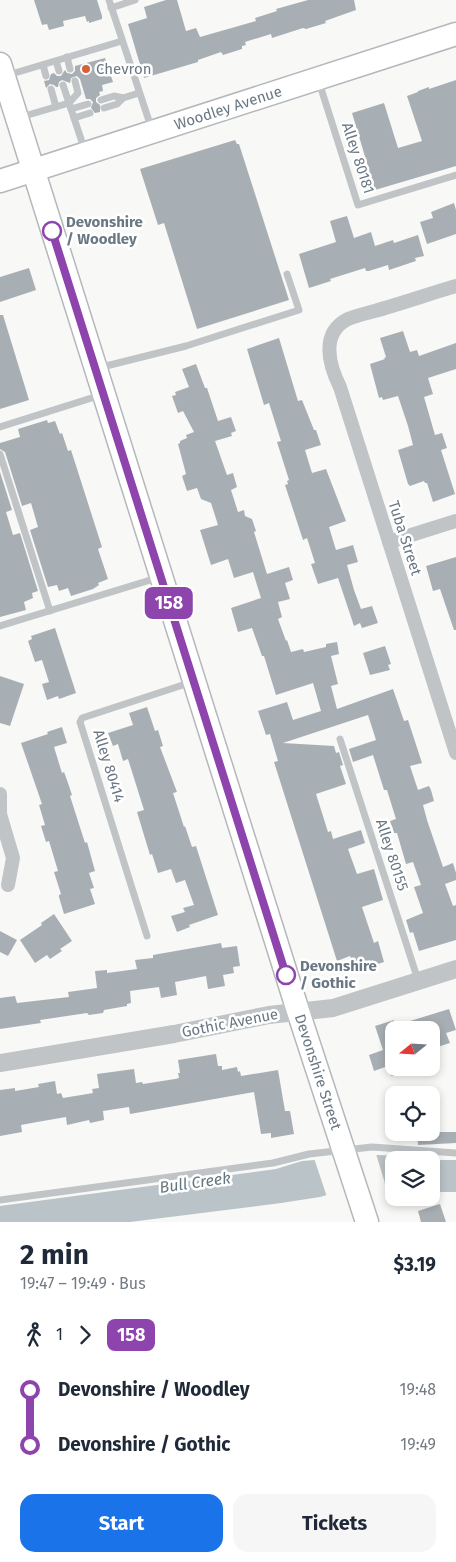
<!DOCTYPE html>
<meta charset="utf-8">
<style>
:root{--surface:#fff;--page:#f6f6f7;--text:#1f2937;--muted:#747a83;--accent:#1a73e8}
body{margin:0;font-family:"Fira Sans",sans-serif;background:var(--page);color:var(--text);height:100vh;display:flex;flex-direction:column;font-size:19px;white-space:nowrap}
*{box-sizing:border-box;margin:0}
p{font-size:16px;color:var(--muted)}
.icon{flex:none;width:28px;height:28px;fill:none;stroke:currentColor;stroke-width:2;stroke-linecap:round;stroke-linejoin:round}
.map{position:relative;height:1222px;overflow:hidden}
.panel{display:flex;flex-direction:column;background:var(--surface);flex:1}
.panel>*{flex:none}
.badge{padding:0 10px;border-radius:8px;font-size:18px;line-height:32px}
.needle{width:32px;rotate:252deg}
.buttons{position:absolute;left:385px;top:1021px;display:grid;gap:10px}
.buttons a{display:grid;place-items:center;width:55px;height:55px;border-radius:10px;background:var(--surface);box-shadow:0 2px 8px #0003;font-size:25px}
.map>.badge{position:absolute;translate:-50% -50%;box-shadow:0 0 0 2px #fff}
.legs{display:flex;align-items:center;gap:8px;height:55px;padding:0 20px;font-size:16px}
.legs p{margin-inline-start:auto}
.headline{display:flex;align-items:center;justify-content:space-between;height:85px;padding:0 20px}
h1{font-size:28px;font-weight:700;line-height:38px}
.primary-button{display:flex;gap:10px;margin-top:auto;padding:10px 20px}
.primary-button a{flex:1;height:58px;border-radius:15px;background:var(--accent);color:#fff;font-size:20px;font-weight:700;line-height:58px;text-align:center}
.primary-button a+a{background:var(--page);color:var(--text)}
ul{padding:0 20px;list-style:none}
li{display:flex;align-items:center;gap:18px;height:55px;font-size:19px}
li i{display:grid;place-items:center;width:8px;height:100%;margin:0 6px;background:currentColor}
li i::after{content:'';width:12px;height:12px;margin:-6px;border:4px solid;border-radius:50%;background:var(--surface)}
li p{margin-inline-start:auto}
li:first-child i{background:linear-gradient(#0000 50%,currentColor 0)}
li:last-child i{background:linear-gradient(currentColor 50%,#0000 0)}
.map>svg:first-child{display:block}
.water{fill:#bac4c8}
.pier{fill:#f8f8f6}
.building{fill:#a8afb4}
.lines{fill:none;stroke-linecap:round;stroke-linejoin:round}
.primary-casing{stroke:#b4b8bb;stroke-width:25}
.service{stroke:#c0c4c7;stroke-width:7}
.minor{stroke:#c0c4c7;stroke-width:14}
.tertiary{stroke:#c0c4c7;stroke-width:18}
.primary{stroke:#fff;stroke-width:22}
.line-1-casing{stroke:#fff;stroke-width:11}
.line-1{stroke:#8e44ad;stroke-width:8}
.poi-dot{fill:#d56239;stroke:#fff;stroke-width:2}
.stop-1-dot{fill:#fff;stroke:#8e44ad;stroke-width:2.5}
.labels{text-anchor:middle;stroke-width:5;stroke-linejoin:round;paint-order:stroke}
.poi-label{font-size:15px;fill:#6a7884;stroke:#fff;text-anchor:start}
.street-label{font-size:15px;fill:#6a7884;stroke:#fff}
.stop-label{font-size:15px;font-weight:bold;fill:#6a7884;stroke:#fff;text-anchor:start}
.water-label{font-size:16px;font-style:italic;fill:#66787f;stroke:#fff}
</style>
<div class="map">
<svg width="456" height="1222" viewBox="0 0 456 1222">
<rect width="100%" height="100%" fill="#f8f8f6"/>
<polygon class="water" points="378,1155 404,1156 419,1160 456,1160 456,1192 431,1192 431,1160 394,1160 394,1191 327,1195 320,1197 281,1203 130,1222 0,1222 0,1206 276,1169 302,1161"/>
<polygon class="pier" points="376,1154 388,1193 327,1197 314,1158"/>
<g class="building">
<polygon points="34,0 97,0 102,16 102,19 89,23 89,21 87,22 85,16 63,21 64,26 49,30 47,24 42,25"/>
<polygon points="166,0 177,0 186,31 196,28 200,37 256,21 255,18 277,11 276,9 308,0 354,0 356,10 325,21 326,23 306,29 303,28 272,38 271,34 245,42 246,45 242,46 242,49 223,55 221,52 198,60 198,62 144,78 128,24 147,18 144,7"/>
<polygon points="105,58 113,82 102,85 103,91 99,92 100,95 96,98 96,102 100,105 100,112 95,113 91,108 93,102 90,99 86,99 80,79 77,76 71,78 70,83 62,80 59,82 58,87 56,87 54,85 50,84 46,88 44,81 49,80 51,74 54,73 57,76 61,76 65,70 67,73 72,74 75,71 75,66"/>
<polygon points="456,80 456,166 375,190 352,113 384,103 398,148 422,141 407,96 418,92 418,91 429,87 429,89"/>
<polygon points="235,140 237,144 239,144 289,300 197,329 164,223 158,225 140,169"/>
<polygon points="454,203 456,210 456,234 427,244 420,222 433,218 431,212"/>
<polygon points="347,216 354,238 371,232 375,246 393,240 394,243 418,235 424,256 415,258 416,261 389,270 388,265 369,271 366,271 365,268 330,279 331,281 309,288 299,254 336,242 330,221"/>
<polygon points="29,268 36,290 0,302 0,277"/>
<polygon points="0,315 3,315 29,400 0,409"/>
<polygon points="403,331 410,352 417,350 419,356 456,343 456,369 428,378 433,394 424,397 435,435 442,433 447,448 441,450 455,494 433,502 427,483 425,483 424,481 410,486 408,484 398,450 413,445 408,426 398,396 383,400 382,397 379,398 371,368 370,364 385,359 384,358 386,357 380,338"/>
<polygon points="279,338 298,401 302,400 314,430 316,430 321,445 305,450 312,473 326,469 346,521 329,527 336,550 353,545 358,562 347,565 354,590 361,609 372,606 378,623 362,628 360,623 354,626 338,578 318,584 311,564 315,563 307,538 303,540 285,485 288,484 287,481 289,480 277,442 281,441 269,403 264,405 247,349"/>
<polygon points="196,364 205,388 207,388 218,421 231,417 236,431 231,433 232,436 215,441 227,475 233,473 237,487 231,490 238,512 244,510 245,516 252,519 256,531 254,532 267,574 289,567 293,580 285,583 290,599 278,602 282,617 278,619 286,641 287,640 291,652 303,649 304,652 326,647 326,644 337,642 339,654 331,656 338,684 331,686 337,709 393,689 404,721 408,720 422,763 410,766 418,790 429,786 431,790 434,801 423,805 427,820 443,867 453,863 456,873 456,880 445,884 453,906 456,905 456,940 419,951 413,932 410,933 406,920 423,913 414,887 421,885 413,862 406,864 397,833 394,833 390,821 396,819 387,790 384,790 373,755 353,762 349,749 376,740 368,715 283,743 334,746 336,753 339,752 343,765 340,766 346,784 316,794 328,832 331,831 333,839 361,830 365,843 348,849 357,874 374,869 383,900 362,907 374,943 378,941 384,962 356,971 350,956 337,961 274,762 278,761 270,734 266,735 258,711 287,702 293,720 321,711 313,683 276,695 264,656 262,656 252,628 238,632 231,608 261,598 253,572 234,578 228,559 211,565 200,530 218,525 211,503 201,499 197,488 187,491 182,476 186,474 178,444 180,443 180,441 187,438 186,435 194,432 183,411 178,413 172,396 176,395 175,392 189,387 182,369"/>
<polygon points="47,420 48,423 55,421 60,434 62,433 68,451 71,450 102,547 98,549 108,579 98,583 99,585 93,589 71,596 68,588 59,591 57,585 48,587 30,530 38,527 31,503 22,506 5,452 0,449 0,443 20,437 18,429"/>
<polygon points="0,472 12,510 6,512 13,535 20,533 38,591 32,593 33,598 24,602 26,610 0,617"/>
<polygon points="456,557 456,630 454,630 440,589 433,591 426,566"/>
<polygon points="55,628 76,693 59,699 58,696 47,700 42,684 49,682 42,660 35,662 28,641 32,639 31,636"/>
<polygon points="385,646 391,664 388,665 390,670 370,675 363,653"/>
<polygon points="0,676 24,684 10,726 0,723"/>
<polygon points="147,707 155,731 158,730 163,746 160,747 177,792 173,793 184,827 185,826 192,847 196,846 218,915 189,925 190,927 177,932 171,916 185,912 183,908 194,905 185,880 176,883 171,869 158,873 152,854 150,855 137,812 144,810 128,759 123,761 118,744 113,746 108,733 133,725 129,713"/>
<polygon points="62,727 67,743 54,747 62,773 64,772 68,783 72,795 70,796 85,843 87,842 95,871 89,873 94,888 90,889 95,904 64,914 59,897 59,895 61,894 54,872 58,871 49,841 46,842 41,826 45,825 39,805 42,804 21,743 48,734 47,732"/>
<polygon points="54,914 72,941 60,949 62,951 50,959 47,955 35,963 20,940 42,925 41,923"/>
<polygon points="0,931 17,940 8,956 0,952"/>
<polygon points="221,943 222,948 237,946 240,966 233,967 234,973 223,975 225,986 208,989 206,976 175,982 177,995 161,998 159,987 130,991 131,1003 127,1004 127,1006 104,1010 103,1013 89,1015 87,1013 40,1020 41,1023 0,1029 0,998 15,996 17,1003 69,997 68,992 97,988 95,971 107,970 107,973 137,969 135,960 153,958 153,955"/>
<polygon points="449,1009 456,1030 446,1033 450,1043 431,1049 431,1030 394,1030 394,1076 391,1076 388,1066 374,1071 369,1055 383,1050 375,1026 394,1020 394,1026"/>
<polygon points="216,1054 218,1066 222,1066 222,1070 237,1067 238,1072 240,1071 241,1076 278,1070 285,1111 290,1111 294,1134 271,1138 271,1133 261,1134 254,1092 130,1114 129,1107 103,1111 104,1120 90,1123 89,1120 67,1125 66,1117 37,1122 21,1125 22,1132 0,1136 0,1090 15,1088 15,1091 39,1087 38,1084 55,1081 57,1094 61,1093 63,1098 93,1093 92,1089 99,1088 97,1074 134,1069 136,1083 142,1082 143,1084 175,1079 179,1078 178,1073 180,1073 178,1060"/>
<polygon points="417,1132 456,1132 456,1143 418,1145"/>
<polygon points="440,1204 446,1222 421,1222 418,1211"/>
</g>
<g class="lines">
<defs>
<g id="primary">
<polyline points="0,64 298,1011 367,1222"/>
<polyline points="0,181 456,34"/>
</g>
</defs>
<use href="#primary" class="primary-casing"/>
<g class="service">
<polyline points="109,0 152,130"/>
<polyline points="111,8 135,0"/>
<polyline points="67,57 70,69"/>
<polyline points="56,61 59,71"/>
<polyline points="43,65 46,76"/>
<polyline points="8,75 122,41"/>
<polyline points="319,82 358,205 456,175"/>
<polyline points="63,85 69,103"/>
<polyline points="51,89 56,107"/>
<polyline points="101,100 114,96 123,98"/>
<polyline points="69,103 78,93 75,81"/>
<polyline points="104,108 117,104 123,98 139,93"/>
<polyline points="71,109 88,104"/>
<polyline points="21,117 69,103 85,151"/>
<polyline points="74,118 90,113"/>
<polyline points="98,368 186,346 299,310 287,274"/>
<polyline points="0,427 101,395"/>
<polyline points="0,454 50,611"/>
<polyline points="0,626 157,578"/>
<polyline points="340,739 418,980"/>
<polyline points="147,936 80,722 82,718 192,682"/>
<polyline points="0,1200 273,1163 309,1154 372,1147 456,1153"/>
</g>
<g class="minor">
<path d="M456,286C432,293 409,301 385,308C373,312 360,314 348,319C320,333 329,365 340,387L456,753"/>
<polyline points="389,542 456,521"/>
<polyline points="0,794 0,814 13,858 8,885"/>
</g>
<polyline class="tertiary" points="0,1063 174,1034 269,1015 333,1008 456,969"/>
<use href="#primary" class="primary"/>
</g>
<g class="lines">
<defs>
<polyline id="line-1" points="52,231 286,975"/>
</defs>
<use href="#line-1" class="line-1-casing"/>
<use href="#line-1" class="line-1"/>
</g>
<circle class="poi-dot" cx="86" cy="69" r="5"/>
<g class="stop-1-dot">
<circle cx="52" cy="231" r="9"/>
<circle cx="286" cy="975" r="9"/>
</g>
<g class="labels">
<g class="poi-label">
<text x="96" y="74">Chevron</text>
</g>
<g class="street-label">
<text transform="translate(228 108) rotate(-18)" y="5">Woodley Avenue</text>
<text transform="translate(358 158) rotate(72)" y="5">Alley 80181</text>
<text transform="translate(405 538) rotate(72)" y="5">Tuba Street</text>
<text transform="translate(109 766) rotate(73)" y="5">Alley 80414</text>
<text transform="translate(392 855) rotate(72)" y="5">Alley 80155</text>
<text transform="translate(230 1023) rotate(-11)" y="5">Gothic Avenue</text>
<text transform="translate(318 1072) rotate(72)" y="5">Devonshire Street</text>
</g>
<g class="stop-label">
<text x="66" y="227">Devonshire<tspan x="66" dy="17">/ Woodley</tspan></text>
<text x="300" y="971">Devonshire<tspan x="300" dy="17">/ Gothic</tspan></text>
</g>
<g class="water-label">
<text transform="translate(195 1182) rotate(-8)" y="6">Bull Creek</text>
</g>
</g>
</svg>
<div class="buttons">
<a><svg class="needle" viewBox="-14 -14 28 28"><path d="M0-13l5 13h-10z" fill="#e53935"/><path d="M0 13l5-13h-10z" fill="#747a83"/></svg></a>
<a><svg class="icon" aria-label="locate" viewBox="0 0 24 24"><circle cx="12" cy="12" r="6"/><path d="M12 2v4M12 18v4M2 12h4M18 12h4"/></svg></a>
<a><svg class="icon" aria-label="layers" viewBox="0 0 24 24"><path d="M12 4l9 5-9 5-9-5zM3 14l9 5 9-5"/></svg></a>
</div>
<b class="badge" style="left:169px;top:603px;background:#8e44ad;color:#fff">158</b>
</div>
<section class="panel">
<div class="headline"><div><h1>2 min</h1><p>19:47 – 19:49 · Bus</p></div><b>$3.19</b></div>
<div class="legs"><svg class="icon" aria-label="walk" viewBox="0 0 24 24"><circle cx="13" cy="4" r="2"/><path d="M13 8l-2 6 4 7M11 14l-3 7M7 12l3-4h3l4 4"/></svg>1<svg class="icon" aria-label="forward" viewBox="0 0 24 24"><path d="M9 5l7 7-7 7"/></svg><b class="badge" style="background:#8e44ad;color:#fff">158</b></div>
<ul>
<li><i style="color:#8e44ad"></i><b>Devonshire / Woodley</b><p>19:48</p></li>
<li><i style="color:#8e44ad"></i><b>Devonshire / Gothic</b><p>19:49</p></li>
</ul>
<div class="primary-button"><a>Start</a><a>Tickets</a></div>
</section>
